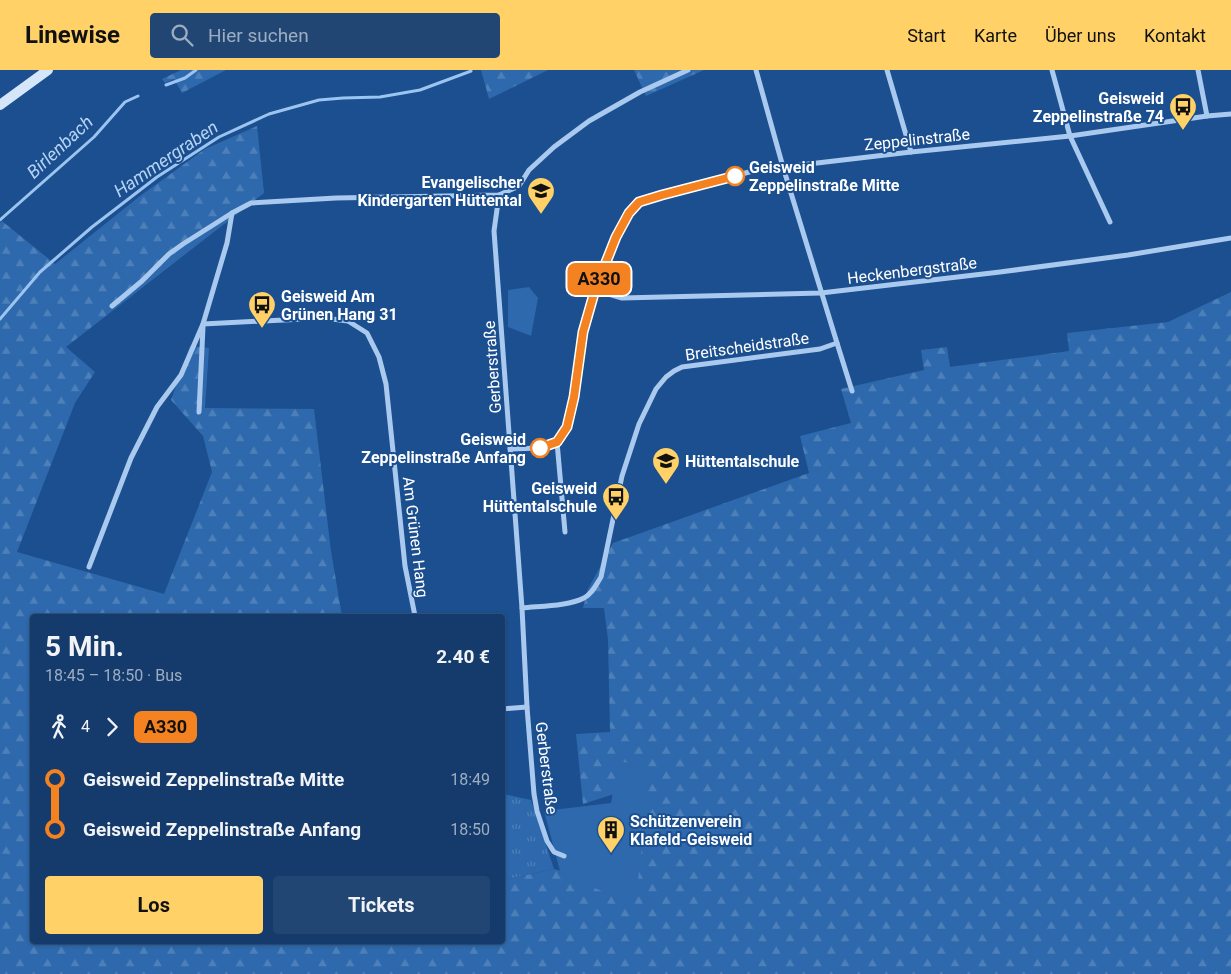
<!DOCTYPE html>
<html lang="de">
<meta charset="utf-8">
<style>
:root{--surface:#143b6b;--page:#214673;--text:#f1f3f6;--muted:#9dadc1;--line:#33557e;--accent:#ffd166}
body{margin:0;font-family:Roboto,sans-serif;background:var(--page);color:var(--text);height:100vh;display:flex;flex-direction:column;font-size:19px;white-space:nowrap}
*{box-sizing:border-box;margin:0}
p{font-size:16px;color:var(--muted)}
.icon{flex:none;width:28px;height:28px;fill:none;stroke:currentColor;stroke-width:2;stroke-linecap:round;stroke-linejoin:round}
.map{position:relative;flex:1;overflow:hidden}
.panel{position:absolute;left:30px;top:544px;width:475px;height:330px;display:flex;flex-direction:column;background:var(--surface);border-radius:5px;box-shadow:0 1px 4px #0004,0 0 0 1px var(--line)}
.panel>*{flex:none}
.badge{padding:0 10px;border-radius:8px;font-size:18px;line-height:32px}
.map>.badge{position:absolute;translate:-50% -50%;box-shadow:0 0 0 2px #fff}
.legs{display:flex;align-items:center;gap:8px;height:55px;padding:0 15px;font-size:16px}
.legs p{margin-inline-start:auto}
.summary{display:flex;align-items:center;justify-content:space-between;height:85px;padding:0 15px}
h1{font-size:28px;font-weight:700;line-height:38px}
.cta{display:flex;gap:10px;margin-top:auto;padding:10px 15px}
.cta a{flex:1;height:58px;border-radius:5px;background:var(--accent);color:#111;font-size:20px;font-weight:700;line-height:58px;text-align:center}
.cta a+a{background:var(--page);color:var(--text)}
ul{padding:0 15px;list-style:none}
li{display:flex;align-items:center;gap:18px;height:50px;font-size:19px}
li i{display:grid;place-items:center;width:8px;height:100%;margin:0 6px;background:currentColor}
li i::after{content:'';width:12px;height:12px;margin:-6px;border:4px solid;border-radius:50%;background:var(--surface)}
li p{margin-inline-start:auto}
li:first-child i{background:linear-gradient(#0000 50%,currentColor 0)}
li:last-child i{background:linear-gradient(currentColor 50%,#0000 0)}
header{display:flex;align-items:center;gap:30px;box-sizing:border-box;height:70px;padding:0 25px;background:var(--accent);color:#111}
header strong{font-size:24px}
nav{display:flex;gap:28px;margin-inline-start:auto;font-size:18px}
.search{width:350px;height:45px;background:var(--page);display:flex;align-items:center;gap:12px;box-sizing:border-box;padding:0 18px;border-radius:5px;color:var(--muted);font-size:19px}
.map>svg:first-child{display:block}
.grass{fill:url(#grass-tufts)}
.forest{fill:url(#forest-firs)}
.park{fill:#2e69ad}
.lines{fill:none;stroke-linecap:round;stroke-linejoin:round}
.stream{stroke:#9cc4f0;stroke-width:3}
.minor{stroke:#a9c9ee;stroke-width:5}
.secondary{stroke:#d6e6fa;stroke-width:10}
.line-1-casing{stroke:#fff;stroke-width:11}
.line-1{stroke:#f58220;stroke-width:8}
.stop-1-dot{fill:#fff;stroke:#f58220;stroke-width:2.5}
.labels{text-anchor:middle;stroke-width:4;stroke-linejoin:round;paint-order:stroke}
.poi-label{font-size:16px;font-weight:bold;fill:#fff;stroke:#1b4f8f;text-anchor:end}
.street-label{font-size:16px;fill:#fff;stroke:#1b4f8f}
.stop-label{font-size:16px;font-weight:bold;fill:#fff;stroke:#1b4f8f;text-anchor:start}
.water-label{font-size:18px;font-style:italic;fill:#b5d3f5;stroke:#1b4f8f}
</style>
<header>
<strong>Linewise</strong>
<div class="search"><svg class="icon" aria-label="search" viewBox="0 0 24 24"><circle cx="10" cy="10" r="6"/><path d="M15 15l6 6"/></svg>Hier suchen</div>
<nav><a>Start</a><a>Karte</a><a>Über uns</a><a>Kontakt</a></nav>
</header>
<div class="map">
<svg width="1231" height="904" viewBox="0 0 1231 904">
<defs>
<pattern id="grass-tufts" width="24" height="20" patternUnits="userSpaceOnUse" patternTransform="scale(1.25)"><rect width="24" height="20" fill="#2e69ad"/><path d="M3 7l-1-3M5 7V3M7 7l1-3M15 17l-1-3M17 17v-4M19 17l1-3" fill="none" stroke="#4d80b9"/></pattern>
<pattern id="forest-firs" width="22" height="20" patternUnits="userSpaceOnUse" patternTransform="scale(1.25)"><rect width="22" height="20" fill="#2e69ad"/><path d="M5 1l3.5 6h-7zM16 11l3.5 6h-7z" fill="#4d80b9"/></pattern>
</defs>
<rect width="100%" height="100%" fill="#1b4f8f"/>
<polygon class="grass" points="503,724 531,730 554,799 503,810"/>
<g class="forest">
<polygon points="181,0 226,0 182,23 174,9 165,13 162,9"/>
<polygon points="481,0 548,0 489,29"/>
<polygon points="634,0 704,0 646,26"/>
<polygon points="257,56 264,123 66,277 95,302 75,333 17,482 164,524 212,402 203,366 171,330 190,276 209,278 205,338 314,339 331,481 342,546 32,546 32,871 502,871 503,810 554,799 624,818 639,716 583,734 576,664 610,662 608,570 604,538 583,538 588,519 613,473 809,403 800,366 851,353 841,319 924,300 921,280 947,277 950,297 1069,281 1067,263 1168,252 1231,222 1231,904 0,904 0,153 2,151 55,194 140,126 205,79"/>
</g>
<g class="park">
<polygon points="529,217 538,228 531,266 508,257 508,220"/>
<polygon points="619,691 651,697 636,827 624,832 560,801 544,741 611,733"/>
</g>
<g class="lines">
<g class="stream">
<polyline points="166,15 185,8 196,0"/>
<polyline points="0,150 94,67 125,32 138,26"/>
<polyline points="0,249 40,202 92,157 157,107 219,67 269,44 319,30 343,28 380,27 420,20 471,1"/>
</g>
<g class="minor">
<polyline points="887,0 911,82"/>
<polyline points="1052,0 1070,66 1110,152"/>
<polyline points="1198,0 1207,46"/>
<polyline points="499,125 494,161 522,538 527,637 534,724 537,741 547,771 554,782 564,786"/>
<polyline points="595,220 622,228 821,223 1000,202 1128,185 1231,168"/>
<polyline points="112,236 142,211 169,184 183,174 232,143 251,133 336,128 499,125 519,116 529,100 554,77 589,51 640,22 688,0"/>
<polyline points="203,254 324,248 348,251 367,263 379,287 386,314 405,496 415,546"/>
<polyline points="837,273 852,321"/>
<polyline points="199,342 203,257"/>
<polyline points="557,372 565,462"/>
<polyline points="510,379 540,378 557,372 567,357 574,327 583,262 595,220 617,167 629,143 639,132 662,125 753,101 783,97 911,82 1070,66 1207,46 1231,44"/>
<polyline points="89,497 131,388 157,337 181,305 203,254 227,173 232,143"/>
<path d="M522,538C539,536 569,536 584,528C592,524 596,515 601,507L622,406L639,354L656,319L666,307L674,301L682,297L820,279L837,273L783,97L756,0"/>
<polyline points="502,639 527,637"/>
</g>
<polyline class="secondary" points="0,35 48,0"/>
</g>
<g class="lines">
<defs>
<polyline id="line-1" points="540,378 557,372 567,357 574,327 583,262 595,220 616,167 629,143 639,132 662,125 735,106"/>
</defs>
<use href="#line-1" class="line-1-casing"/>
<use href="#line-1" class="line-1"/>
</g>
<defs>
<symbol id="bus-pin" viewBox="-11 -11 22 30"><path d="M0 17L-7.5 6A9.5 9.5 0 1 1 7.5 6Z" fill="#ffd166" stroke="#1b4f8f"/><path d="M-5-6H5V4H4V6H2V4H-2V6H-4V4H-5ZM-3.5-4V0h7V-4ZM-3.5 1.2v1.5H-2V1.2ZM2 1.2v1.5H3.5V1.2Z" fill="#111"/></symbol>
<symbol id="school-pin" viewBox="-11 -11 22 30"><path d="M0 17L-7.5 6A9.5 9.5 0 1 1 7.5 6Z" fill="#ffd166" stroke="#1b4f8f"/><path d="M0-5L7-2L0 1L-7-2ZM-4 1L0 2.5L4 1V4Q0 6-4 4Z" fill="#111"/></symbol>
<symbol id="building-pin" viewBox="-11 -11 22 30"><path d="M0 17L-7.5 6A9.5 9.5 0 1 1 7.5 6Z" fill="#ffd166" stroke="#1b4f8f"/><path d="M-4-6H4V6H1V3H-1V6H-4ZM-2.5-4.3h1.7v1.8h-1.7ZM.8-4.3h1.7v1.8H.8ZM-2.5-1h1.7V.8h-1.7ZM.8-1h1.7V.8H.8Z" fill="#111"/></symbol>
</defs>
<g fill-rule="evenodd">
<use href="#bus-pin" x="1167" y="21" width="32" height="43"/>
<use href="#school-pin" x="525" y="105" width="32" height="43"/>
<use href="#bus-pin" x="246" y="219" width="32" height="43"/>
<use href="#school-pin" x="650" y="375" width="32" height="43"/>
<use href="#bus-pin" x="600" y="411" width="32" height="43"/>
<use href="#building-pin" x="595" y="744" width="32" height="43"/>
</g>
<g class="stop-1-dot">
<circle cx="735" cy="106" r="9"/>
<circle cx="540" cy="378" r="9"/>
</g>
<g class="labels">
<g class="poi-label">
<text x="1164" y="34">Geisweid<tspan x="1164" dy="18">Zeppelinstraße 74</tspan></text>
<text x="522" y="118">Evangelischer<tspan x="522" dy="18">Kindergarten Hüttental</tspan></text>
<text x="281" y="232" text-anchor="start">Geisweid Am<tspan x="281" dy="18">Grünen Hang 31</tspan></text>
<text x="685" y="397" text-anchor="start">Hüttentalschule</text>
<text x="597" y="424">Geisweid<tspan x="597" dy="18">Hüttentalschule</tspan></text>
<text x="630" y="757" text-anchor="start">Schützenverein<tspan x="630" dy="18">Klafeld-Geisweid</tspan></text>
</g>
<g class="street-label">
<text transform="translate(917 69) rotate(-6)" y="6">Zeppelinstraße</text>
<text transform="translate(912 200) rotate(-7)" y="6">Heckenbergstraße</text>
<text transform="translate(747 276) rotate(-8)" y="6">Breitscheidstraße</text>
<text transform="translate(492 297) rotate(-94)" y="6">Gerberstraße</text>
<text transform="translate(416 467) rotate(83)" y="6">Am Grünen Hang</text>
<text transform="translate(547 698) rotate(83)" y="6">Gerberstraße</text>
</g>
<g class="stop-label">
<text x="749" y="103">Geisweid<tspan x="749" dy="18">Zeppelinstraße Mitte</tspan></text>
<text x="526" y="375" text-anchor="end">Geisweid<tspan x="526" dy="18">Zeppelinstraße Anfang</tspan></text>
</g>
<g class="water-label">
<text transform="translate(60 77) rotate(-43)" y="6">Birlenbach</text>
<text transform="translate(166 89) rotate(-34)" y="6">Hammergraben</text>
</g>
</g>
</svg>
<b class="badge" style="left:599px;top:209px;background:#f58220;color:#111">A330</b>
<section class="panel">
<div class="summary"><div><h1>5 Min.</h1><p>18:45 – 18:50 · Bus</p></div><b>2.40 €</b></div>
<div class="legs"><svg class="icon" aria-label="walk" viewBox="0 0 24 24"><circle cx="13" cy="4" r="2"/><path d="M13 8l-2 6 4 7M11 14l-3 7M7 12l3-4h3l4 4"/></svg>4<svg class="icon" aria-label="forward" viewBox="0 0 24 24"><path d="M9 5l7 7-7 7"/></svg><b class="badge" style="background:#f58220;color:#111">A330</b></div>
<ul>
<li><i style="color:#f58220"></i><b>Geisweid Zeppelinstraße Mitte</b><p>18:49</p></li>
<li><i style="color:#f58220"></i><b>Geisweid Zeppelinstraße Anfang</b><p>18:50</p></li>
</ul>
<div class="cta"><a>Los</a><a>Tickets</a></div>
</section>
</div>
